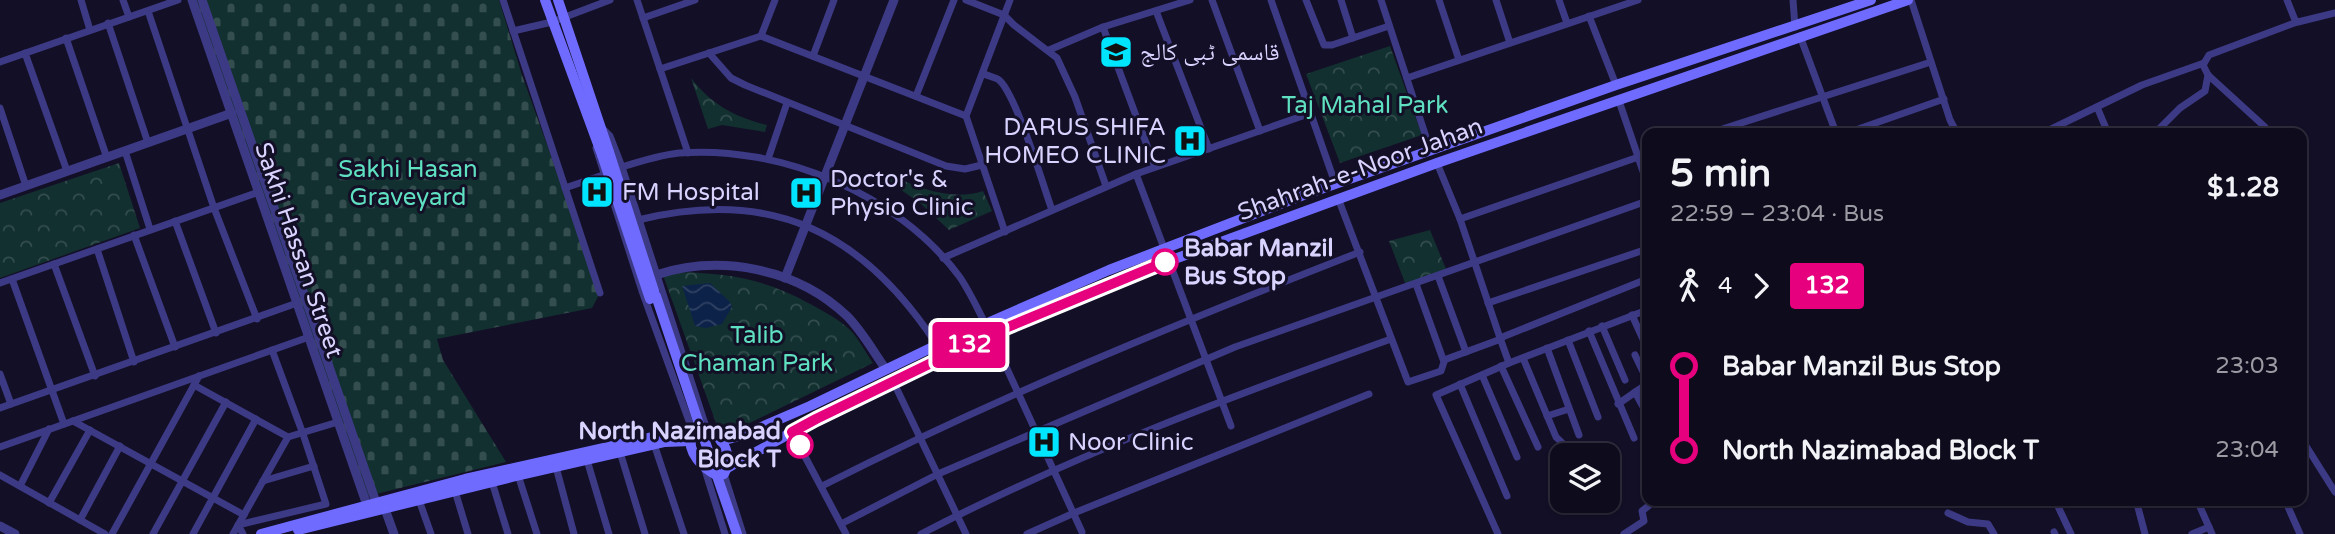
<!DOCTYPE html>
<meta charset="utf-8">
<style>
:root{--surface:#0e0b1c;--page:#1c1929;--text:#f1f3f6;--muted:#9b9ba3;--line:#2e2b3b}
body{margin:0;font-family:"Varela Round","Noto Naskh Arabic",sans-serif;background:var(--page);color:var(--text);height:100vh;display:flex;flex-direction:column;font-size:26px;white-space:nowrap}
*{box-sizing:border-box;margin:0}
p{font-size:23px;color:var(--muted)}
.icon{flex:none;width:38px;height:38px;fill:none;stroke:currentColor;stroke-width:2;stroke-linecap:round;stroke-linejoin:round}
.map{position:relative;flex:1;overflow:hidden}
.panel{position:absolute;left:1642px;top:128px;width:665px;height:378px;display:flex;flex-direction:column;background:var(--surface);border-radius:14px;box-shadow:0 2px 5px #0004,0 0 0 2px var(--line)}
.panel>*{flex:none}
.badge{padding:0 14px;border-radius:5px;font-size:24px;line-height:46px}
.tools{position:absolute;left:1550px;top:443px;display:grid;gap:14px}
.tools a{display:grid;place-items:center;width:70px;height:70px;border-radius:14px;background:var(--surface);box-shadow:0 2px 5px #0004,0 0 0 2px var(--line);font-size:35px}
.map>.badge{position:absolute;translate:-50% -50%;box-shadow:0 0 0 4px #fff}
.legs{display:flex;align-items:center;gap:10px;height:77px;padding:0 28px;font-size:23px}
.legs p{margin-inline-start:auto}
.overview{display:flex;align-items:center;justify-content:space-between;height:119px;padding:0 28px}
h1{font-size:38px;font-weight:700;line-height:52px}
ul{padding:0 28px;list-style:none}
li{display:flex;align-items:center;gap:24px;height:84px;font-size:26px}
li i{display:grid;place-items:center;width:10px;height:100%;margin:0 9px;background:currentColor}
li i::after{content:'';width:18px;height:18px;margin:-9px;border:5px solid;border-radius:50%;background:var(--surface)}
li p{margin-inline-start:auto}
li:first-child i{background:linear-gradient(#0000 50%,currentColor 0)}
li:last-child i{background:linear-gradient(currentColor 50%,#0000 0)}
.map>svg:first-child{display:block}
.cemetery{fill:url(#cemetery-stones)}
.park{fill:url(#park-crowns)}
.water{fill:url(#water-waves)}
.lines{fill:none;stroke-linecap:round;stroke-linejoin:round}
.minor{stroke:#3d3a85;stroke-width:7}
.tertiary{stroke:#3d3a85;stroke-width:9}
.secondary{stroke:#6f6bff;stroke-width:10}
.secondary-bridge{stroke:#6f6bff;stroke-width:10}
.line-1-casing{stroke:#fff;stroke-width:16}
.line-1{stroke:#e6007e;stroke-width:10}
.stop-1-dot{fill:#fff;stroke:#e6007e;stroke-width:3.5}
.labels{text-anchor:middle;stroke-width:6;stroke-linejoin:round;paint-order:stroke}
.poi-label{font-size:24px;fill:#d9d4ff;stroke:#130f26;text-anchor:start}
.park-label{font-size:24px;fill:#5fe0c0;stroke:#130f26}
.street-label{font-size:24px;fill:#d9d4ff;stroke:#130f26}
.stop-label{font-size:24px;font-weight:bold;fill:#d9d4ff;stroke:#130f26;text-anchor:start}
</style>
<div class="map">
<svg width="2335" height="534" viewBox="0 0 2335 534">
<defs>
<pattern id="cemetery-stones" width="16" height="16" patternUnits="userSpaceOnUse" patternTransform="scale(1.75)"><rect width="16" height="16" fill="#12302f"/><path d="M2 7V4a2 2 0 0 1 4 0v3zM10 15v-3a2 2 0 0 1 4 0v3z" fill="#344d4e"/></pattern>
<pattern id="park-crowns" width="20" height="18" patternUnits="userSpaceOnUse" patternTransform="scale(1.75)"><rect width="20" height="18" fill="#12302f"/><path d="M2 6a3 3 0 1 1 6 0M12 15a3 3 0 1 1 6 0" fill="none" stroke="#344d4e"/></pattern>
<pattern id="water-waves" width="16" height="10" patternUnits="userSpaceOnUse" patternTransform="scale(1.75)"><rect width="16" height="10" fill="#0c2248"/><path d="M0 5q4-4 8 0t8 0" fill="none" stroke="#2f4163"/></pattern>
</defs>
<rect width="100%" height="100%" fill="#130f26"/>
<polygon class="cemetery" points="192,0 499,0 522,75 600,293 592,308 437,339 443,360 506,462 364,497"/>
<g class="park">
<polygon points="1390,46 1422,135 1340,163 1306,74"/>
<path d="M691,78C712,105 735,117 767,125L765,132L722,125L708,129Z"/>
<polygon points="119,163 140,228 0,278 0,203"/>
<path d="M892,175C919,189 954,201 983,191L992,211L949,230L921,204L890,182Z"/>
<polygon points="1430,230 1448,274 1407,288 1389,241"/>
<path d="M673,272C727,273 764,278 812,305C825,312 842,321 852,332C860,341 866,353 873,363L721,437L663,275Z"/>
</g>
<polygon class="water" points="710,283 730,302 732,307 722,324 706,328 695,326 682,286"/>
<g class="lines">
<g class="minor">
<polyline points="81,0 90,30"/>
<polyline points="123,0 129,17"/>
<polyline points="503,0 600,293"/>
<polyline points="637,0 688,153"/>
<polyline points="966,0 1004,15 1014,25 1057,58 1075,97 1106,186"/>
<polyline points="1212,0 1260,131"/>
<polyline points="1271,0 1335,183"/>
<polyline points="1306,0 1324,45 1332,45 1353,38"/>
<polyline points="1341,0 1353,38 1389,26"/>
<polyline points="1381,0 1430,149"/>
<polyline points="1439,0 1459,60"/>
<polyline points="1496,0 1510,43"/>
<polyline points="1559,0 1567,23"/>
<polyline points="1793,0 1795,27"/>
<polyline points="1911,0 1950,120 1957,133"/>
<polyline points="2287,0 2295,20 2298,22 2335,13"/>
<polyline points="148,11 214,208 257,319"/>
<polyline points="1156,11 1209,149"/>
<polyline points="1589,16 1616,85"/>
<polyline points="643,18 695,0"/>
<polyline points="108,23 148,143"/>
<polyline points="1103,27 1155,167"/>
<polyline points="513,31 552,22 610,0"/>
<polyline points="761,36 775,0"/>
<polyline points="1800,36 1836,133"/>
<polyline points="66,38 107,158"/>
<polyline points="1049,50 1103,27 1190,0"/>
<polyline points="25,53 67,171"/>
<polyline points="709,53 731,78 745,85 946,166 965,169 982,165"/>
<polyline points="813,56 834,0"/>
<polyline points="0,62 178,0"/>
<polyline points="660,69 761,36 966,116 1005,232"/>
<path d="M984,74C988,76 995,77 999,80C1016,94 1043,185 1052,210"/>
<polyline points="1407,78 1638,0"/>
<polyline points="916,96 954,0"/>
<polyline points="1619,101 1647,183"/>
<polyline points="2097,107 2108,133"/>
<polyline points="0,108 26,186"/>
<polyline points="966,116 1010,0"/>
<polyline points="2265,127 2208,75 2203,65 2209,55 2297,22"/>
<polyline points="602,128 610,136 622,167 707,430"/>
<polyline points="1710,133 1931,62"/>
<polyline points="1847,133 1944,99"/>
<polyline points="2043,133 2142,85 2204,63"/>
<polyline points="2155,133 2180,108 2205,91 2208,75"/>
<polyline points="596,148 642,291 693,432"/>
<polyline points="125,151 150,229"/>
<polyline points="768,159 787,103"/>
<polyline points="1437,163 1460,219 1500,338 1647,279"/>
<path d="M622,167C641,161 660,155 679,153C780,145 898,194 959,276C969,290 977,308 985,323"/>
<polyline points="1136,174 1164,248"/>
<polyline points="565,188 603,175"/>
<polyline points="1338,198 1408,382 1441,371 1444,362 1416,284"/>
<polyline points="1460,219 1647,154"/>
<path d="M638,220C772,187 863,232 937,345"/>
<polyline points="175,221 216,333"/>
<polyline points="134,235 175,347"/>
<polyline points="97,249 134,362"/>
<polyline points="943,258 1136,174 1311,113"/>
<polyline points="1169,261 1231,426"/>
<polyline points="54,264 95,376"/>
<polyline points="1438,276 1466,352"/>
<polyline points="12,279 64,424"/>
<polyline points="0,283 259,192"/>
<polyline points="1488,303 1647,249"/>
<polyline points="1632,315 1647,348"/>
<polyline points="1602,326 1625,380"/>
<polyline points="1589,331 1634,438"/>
<polyline points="991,334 1082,532"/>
<polyline points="1500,338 1509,363 1647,310"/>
<polyline points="1568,340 1598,417"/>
<polyline points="1547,348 1579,435"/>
<polyline points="1635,355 1647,380"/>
<polyline points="1523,358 1556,437 1575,455"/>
<polyline points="1444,360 1501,339"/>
<polyline points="1501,366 1538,447"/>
<polyline points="0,374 11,404"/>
<polyline points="1482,375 1517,457"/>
<polyline points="893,381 966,534"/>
<polyline points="1460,384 1507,496"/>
<polyline points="194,385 288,437"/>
<polyline points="1635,392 1647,414"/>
<polyline points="1618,404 1647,384"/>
<polyline points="0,408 297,303"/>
<polyline points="1547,416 1569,409"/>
<polyline points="73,421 244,515"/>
<polyline points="792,432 846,534"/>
<polyline points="2301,438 2335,492"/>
<polyline points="654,444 684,534"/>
<polyline points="0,447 309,337"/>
<polyline points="620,452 645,534"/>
<polyline points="587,460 609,534"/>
<polyline points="556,467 574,534"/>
<polyline points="705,470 725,534"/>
<polyline points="724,474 743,534"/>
<polyline points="0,475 105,534"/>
<polyline points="518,475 537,534"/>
<polyline points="263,481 314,466"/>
<polyline points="492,482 508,534"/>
<polyline points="20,486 49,429"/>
<path d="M822,486C997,397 1178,323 1360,252"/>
<polyline points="455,491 468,534"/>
<polyline points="419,500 431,534"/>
<polyline points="2055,500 2071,534"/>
<polyline points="2136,500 2145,534"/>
<polyline points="2197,500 2212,534"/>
<polyline points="2285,500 2300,534"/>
<polyline points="49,503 90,430"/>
<polyline points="1948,513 1968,522 1988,524 1994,534"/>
<polyline points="80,520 120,446"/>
<polyline points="841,524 938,474 1235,347 1647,201"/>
<polyline points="2054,532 2055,534"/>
<polyline points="112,534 199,376"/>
<polyline points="153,534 226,402"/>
<polyline points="193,534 256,419"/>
<polyline points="233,534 288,437 338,422"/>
<polyline points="243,534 238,525 326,504 303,434 272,350"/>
<path d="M921,534C1071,456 1232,396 1391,339"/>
<polyline points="1027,534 1074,513 1369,394"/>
<polyline points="1498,534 1436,395 1509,363"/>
<polyline points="1624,534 1644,521 1642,511 1656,500"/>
<polyline points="2192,534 2209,527"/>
</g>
<g class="tertiary">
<polyline points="192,0 369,511"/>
<polyline points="202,0 378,508"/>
<polyline points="0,195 232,113"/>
<path d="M656,275C720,254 797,268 847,316C862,331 873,351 885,368"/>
<polyline points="785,278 894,0"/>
<polyline points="385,509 394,534"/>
<polyline points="0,526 15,534"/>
</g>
<g class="secondary">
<polyline points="545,0 602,155"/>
<polyline points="558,0 609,152"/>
<polyline points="656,296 699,424"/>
<path d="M700,430C722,431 734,455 724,474L718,476C702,468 687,453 691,434Z"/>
<polyline points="721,441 743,435 810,406 937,345 1109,270 1301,196 1616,85 1871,0"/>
<polyline points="727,468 816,419 991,334 1169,261 1437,163 1908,0"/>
<polyline points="298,530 512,477 665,442 690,441"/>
<polyline points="261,534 465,479 671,433 691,434"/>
</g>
<g class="secondary-bridge">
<polyline points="609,152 654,291"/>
<polyline points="602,155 650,299"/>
<polyline points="699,424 737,534"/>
</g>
</g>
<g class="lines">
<defs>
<polyline id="line-1" points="800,445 792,432 816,419 991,334 1165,262"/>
</defs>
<use href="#line-1" class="line-1-casing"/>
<use href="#line-1" class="line-1"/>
</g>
<defs>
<symbol id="university-square" viewBox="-11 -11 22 22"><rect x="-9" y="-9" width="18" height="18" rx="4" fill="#00e5ff" stroke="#130f26"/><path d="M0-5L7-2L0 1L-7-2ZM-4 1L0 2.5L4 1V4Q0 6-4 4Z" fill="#111"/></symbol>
<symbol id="hospital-square" viewBox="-11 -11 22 22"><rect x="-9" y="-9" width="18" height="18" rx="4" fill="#00e5ff" stroke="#130f26"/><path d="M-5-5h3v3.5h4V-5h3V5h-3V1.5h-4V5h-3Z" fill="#111"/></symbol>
</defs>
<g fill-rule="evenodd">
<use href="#university-square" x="1097" y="33" width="38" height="38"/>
<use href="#hospital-square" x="1171" y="122" width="38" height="38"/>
<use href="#hospital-square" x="578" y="173" width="38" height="38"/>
<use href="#hospital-square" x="787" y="174" width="38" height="38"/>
<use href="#hospital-square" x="1025" y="423" width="38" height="38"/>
</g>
<g class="stop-1-dot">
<circle cx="1165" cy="262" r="12"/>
<circle cx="800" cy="445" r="12"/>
</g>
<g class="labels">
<g class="poi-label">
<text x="1140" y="60">قاسمی ٹبی کالج</text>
<text x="1166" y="135" text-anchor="end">DARUS SHIFA<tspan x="1166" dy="28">HOMEO CLINIC</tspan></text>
<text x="830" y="187">Doctor's &amp;<tspan x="830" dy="28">Physio Clinic</tspan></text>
<text x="622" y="200">FM Hospital</text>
<text x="1068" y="450">Noor Clinic</text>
</g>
<g class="park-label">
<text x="1365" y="113">Taj Mahal Park</text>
<text x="408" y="177">Sakhi Hasan<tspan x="408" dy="28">Graveyard</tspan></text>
<text x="757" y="343">Talib<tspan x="757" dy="28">Chaman Park</tspan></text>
</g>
<g class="street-label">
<text transform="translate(1360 169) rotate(-20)" y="8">Shahrah-e-Noor Jahan</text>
<text transform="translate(299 250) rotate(71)" y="8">Sakhi Hassan Street</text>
</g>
<g class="stop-label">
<text x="1184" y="256">Babar Manzil<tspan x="1184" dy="28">Bus Stop</tspan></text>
<text x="781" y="439" text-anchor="end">North Nazimabad<tspan x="781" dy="28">Block T</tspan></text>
</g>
</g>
</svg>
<div class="tools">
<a><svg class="icon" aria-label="layers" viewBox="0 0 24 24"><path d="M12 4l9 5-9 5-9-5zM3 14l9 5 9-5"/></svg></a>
</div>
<b class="badge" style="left:969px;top:345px;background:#e6007e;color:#fff">132</b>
<section class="panel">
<div class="overview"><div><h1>5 min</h1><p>22:59 – 23:04 · Bus</p></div><b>$1.28</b></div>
<div class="legs"><svg class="icon" aria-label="walk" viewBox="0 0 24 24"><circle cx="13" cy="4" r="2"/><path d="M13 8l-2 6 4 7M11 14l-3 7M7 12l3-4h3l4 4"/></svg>4<svg class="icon" aria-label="forward" viewBox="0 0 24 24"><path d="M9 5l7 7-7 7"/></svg><b class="badge" style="background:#e6007e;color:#fff">132</b></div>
<ul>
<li><i style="color:#e6007e"></i><b>Babar Manzil Bus Stop</b><p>23:03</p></li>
<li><i style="color:#e6007e"></i><b>North Nazimabad Block T</b><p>23:04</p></li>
</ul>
</section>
</div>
